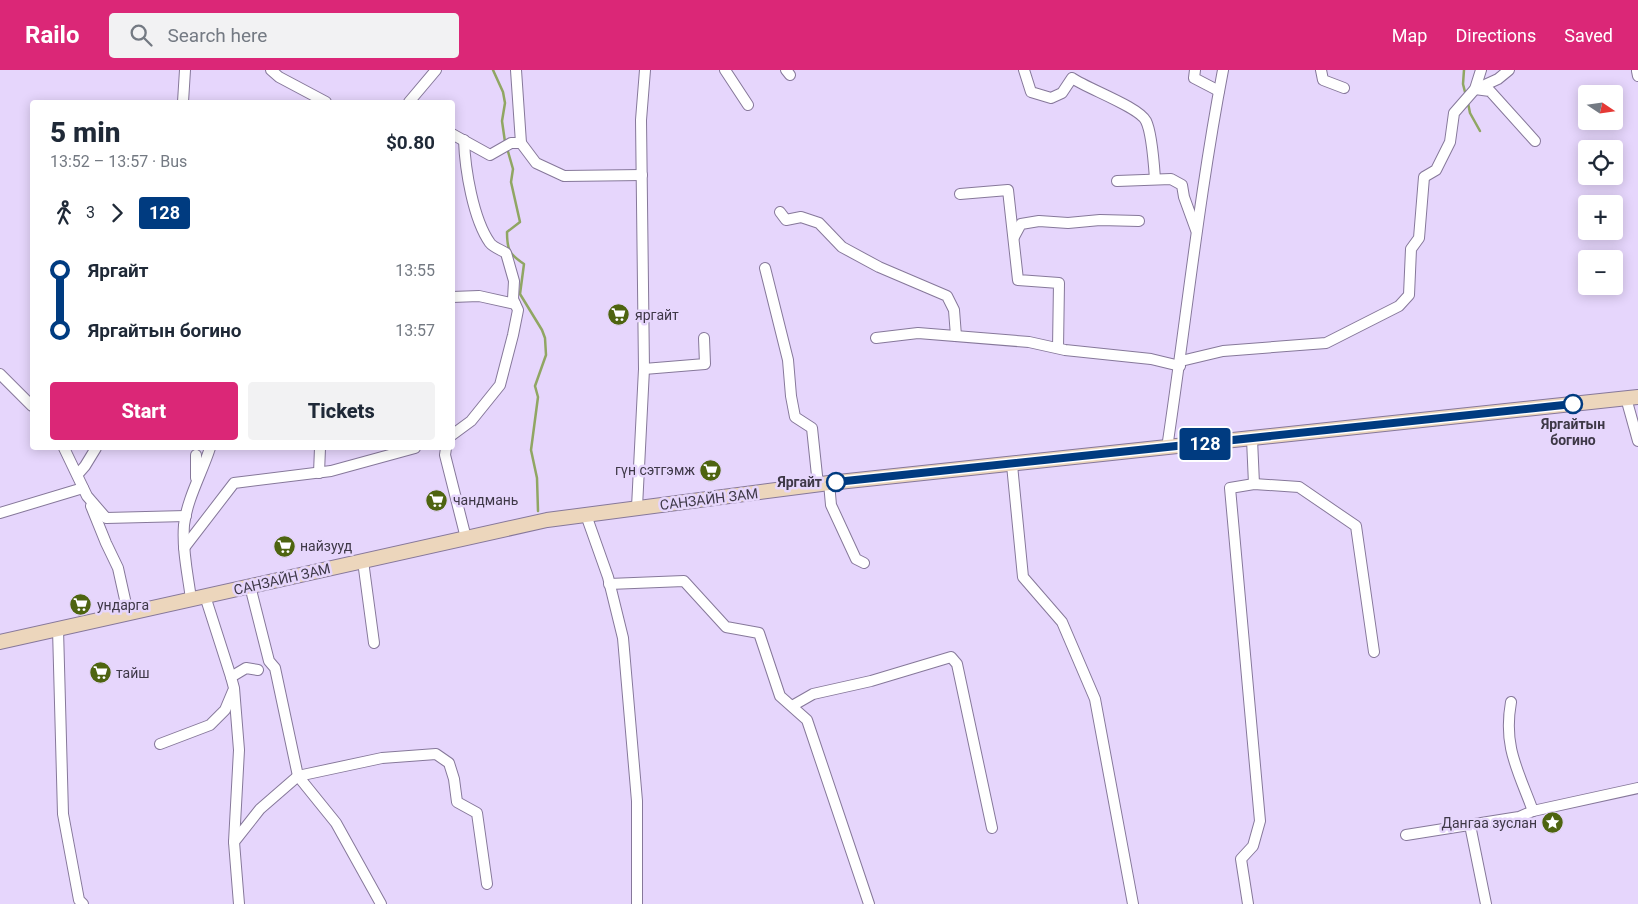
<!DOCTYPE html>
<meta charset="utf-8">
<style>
:root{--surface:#fff;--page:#f2f2f3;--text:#1f2937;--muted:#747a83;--accent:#db2777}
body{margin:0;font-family:Roboto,sans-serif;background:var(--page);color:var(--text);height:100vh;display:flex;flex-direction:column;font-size:19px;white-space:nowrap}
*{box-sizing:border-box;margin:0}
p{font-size:16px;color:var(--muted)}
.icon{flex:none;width:28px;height:28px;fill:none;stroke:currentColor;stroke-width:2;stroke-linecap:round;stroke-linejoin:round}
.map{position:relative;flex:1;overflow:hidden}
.details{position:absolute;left:30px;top:30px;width:425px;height:350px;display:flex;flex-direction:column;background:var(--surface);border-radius:5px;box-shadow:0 2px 12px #0003}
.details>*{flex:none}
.badge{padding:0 10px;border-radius:4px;font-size:18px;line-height:32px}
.needle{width:32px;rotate:103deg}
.buttons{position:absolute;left:1578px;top:15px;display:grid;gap:10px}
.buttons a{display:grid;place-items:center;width:45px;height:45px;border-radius:5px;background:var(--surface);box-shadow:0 2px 12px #0003;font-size:25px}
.map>.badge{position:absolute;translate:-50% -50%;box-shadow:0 0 0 2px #fff}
.legs{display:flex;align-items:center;gap:8px;height:55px;padding:0 20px;font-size:16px}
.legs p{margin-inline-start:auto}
.summary{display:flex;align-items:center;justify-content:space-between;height:85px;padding:0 20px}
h1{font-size:28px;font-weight:800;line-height:38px}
.button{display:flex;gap:10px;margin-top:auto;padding:10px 20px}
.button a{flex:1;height:58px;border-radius:5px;background:var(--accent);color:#fff;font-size:20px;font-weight:800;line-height:58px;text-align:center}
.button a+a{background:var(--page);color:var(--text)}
ul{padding:0 20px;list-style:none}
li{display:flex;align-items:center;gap:18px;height:60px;font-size:19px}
li i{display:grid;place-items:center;width:8px;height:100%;margin:0 6px;background:currentColor}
li i::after{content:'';width:12px;height:12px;margin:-6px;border:4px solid;border-radius:50%;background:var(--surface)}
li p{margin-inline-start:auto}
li:first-child i{background:linear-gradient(#0000 50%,currentColor 0)}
li:last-child i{background:linear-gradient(currentColor 50%,#0000 0)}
header{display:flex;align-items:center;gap:30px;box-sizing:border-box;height:70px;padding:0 25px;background:var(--accent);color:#fff}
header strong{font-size:24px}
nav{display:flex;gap:28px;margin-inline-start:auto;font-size:18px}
.search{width:350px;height:45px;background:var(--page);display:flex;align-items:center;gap:12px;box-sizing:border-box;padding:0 18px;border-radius:5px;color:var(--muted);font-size:19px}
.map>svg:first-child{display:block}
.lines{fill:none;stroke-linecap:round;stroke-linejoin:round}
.stream{stroke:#90a663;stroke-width:2.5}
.street-casing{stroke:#86789a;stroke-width:12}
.secondary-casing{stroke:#86789a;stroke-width:16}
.street{stroke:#fff;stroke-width:10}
.secondary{stroke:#ecd6bc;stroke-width:14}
.line-1-casing{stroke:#fff;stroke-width:11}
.line-1{stroke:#003b80;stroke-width:8}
.stop-1-dot{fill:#fff;stroke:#003b80;stroke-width:2.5}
.labels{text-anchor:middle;stroke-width:5;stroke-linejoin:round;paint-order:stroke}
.poi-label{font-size:14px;fill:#3e3847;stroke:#e6d6fc;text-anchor:start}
.stop-label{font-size:14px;font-weight:bold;fill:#3e3847;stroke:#e6d6fc}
.street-label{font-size:14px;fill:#3e3847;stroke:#e6d6fc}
</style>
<header>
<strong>Railo</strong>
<div class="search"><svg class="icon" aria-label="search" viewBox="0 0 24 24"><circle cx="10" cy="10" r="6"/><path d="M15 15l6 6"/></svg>Search here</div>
<nav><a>Map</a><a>Directions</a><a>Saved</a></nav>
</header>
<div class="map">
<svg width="1638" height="834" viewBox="0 0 1638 834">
<rect width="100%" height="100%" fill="#e6d6fc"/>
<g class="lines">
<g class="stream">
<polyline points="493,0 503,22 505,33 502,51 505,72"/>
<polyline points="1464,0 1463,14 1466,26"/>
<polyline points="1468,33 1470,43 1480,61"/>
<path d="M507,78L513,99L511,112L520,152L507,162C507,180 509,184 524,194L520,224L542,260L545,268L546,285L535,316L538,327L531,380L537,408L538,441"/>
</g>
<defs>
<g id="street">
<polyline points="271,0 279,7 326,32"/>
<polyline points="516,0 521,73"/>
<polyline points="725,0 748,35"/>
<polyline points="786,0 790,5"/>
<path d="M1024,0L1031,22L1051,28L1062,23L1072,8C1088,19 1139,37 1146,51C1152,63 1154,95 1155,109"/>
<polyline points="1195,0 1194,8 1219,21"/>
<polyline points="1321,0 1323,10 1344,18"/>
<polyline points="1637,1 1638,6"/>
<polyline points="1475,19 1490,21 1535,71"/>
<polyline points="1476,19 1498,9 1509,0"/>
<polyline points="183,32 185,0"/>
<polyline points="409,32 436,0"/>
<polyline points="452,64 490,85 511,73 521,73 536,93 564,106 642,105"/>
<polyline points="1117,111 1171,109 1182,115 1184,127 1196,160"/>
<polyline points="960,124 1008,120 1018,210 1059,213 1058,278"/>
<polyline points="780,142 786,150 801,147 819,153 842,177 879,197 947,226 954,240 956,266"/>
<polyline points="1014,167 1021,154 1039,151 1068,153 1100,150 1139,151"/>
<polyline points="765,198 788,290 791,326 795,347 812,358 818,415"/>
<polyline points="452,227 479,226 515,234"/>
<polyline points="876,268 918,263 1029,272 1065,280 1151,289 1180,296"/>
<polyline points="1181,291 1223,281 1326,273 1399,236 1409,225 1411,179 1419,168 1424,107 1436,100 1450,72 1454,43 1475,19 1481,0"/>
<polyline points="644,299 705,294 704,268"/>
<polyline points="0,304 32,336"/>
<polyline points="1626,328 1638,371"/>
<path d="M452,365L471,351L500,315L513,265L518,240L513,229L514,211L506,183C501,180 493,177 490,173C473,149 465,99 464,70"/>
<polyline points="1252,369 1254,414"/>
<polyline points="64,378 87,426 106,448 186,446"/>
<polyline points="446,378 445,385 466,468"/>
<path d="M1167,378C1186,252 1199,125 1223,0"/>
<polyline points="1012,395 1023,507 1062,552 1095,629 1133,834"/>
<polyline points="319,403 320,378"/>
<polyline points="78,404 85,396 96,378"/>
<polyline points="196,408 196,385"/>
<polyline points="829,413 831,435 856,489 864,493"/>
<polyline points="91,436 106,473 118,498 128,543"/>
<polyline points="637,437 644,299 641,50 645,0"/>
<polyline points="0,443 83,418"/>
<polyline points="586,445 608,507 623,568 637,731 637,834"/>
<polyline points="184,478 234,413 331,401 415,378"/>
<polyline points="363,491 374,573"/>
<polyline points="609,514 684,511 726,557 759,563 780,626 807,650 869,834"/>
<polyline points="250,516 269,591 275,598 298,706 336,753 381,834"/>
<polyline points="205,526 231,607"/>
<path d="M191,529C188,505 182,480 184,455C187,429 202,403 210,378"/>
<polyline points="58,559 63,744 79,830 83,834"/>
<path d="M1511,632C1503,677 1518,700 1533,741L1638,718"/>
<polyline points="792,636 813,624 871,611 951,587 957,594 992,758"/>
<polyline points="160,674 210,655 225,640 233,621"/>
<polyline points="1470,755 1486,834"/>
<polyline points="1406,765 1519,747 1533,741"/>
<polyline points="234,772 239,680 234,618 231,607 246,598 258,600"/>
<polyline points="239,834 234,772 260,739 298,706 382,688 436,684 449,693 454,709 457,732 477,743 487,814"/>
<polyline points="1248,834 1241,789 1253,776 1260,751 1230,418 1254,414 1299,417 1356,456 1374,582"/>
</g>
<polyline id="secondary" points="0,572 547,450 829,413 1638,327"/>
</defs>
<use href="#street" class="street-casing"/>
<use href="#secondary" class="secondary-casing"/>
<use href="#street" class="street"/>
<use href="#secondary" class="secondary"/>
</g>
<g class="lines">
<defs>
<polyline id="line-1" points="836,412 1573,334"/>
</defs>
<use href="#line-1" class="line-1-casing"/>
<use href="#line-1" class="line-1"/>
</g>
<defs>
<symbol id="supermarket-disc" viewBox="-11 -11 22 22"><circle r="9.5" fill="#4e6410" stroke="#e6d6fc"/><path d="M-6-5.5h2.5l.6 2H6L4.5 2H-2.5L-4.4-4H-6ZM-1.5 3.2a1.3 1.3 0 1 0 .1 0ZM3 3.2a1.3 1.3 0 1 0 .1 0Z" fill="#fff"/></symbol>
<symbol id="sight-disc" viewBox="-11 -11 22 22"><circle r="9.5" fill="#4e6410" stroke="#e6d6fc"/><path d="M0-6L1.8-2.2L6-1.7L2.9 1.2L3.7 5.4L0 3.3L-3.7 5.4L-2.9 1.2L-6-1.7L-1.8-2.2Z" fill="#fff"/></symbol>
</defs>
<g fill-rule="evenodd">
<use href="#supermarket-disc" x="606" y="232" width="25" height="25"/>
<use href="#supermarket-disc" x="698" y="388" width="25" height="25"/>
<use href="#supermarket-disc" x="424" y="418" width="25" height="25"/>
<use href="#supermarket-disc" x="272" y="464" width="25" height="25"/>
<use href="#supermarket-disc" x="68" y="522" width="25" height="25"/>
<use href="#supermarket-disc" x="88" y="590" width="25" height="25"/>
<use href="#sight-disc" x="1540" y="740" width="25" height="25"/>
</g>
<g class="stop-1-dot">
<circle cx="1573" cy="334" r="9"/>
<circle cx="836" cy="412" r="9"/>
</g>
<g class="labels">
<g class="poi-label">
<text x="635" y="250">яргайт</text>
<text x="695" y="405" text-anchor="end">гүн сэтгэмж</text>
<text x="453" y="435">чандмань</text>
<text x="300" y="481">найзууд</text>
<text x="97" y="540">ундарга</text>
<text x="116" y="608">тайш</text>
<text x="1537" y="758" text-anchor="end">Дангаа зуслан</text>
</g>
<g class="stop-label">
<text x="1573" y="359">Яргайтын<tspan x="1573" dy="16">богино</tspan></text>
<text x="822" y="417" text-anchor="end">Яргайт</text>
</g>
<g class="street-label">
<text transform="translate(709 429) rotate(-7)" y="5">САНЗАЙН ЗАМ</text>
<text transform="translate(282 509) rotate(-13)" y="5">САНЗАЙН ЗАМ</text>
</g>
</g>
</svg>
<div class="buttons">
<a><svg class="needle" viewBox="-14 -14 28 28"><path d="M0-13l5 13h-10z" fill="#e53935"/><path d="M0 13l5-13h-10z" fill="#747a83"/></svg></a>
<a><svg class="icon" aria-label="locate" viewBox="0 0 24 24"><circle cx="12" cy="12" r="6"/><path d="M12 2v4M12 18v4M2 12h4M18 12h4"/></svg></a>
<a>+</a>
<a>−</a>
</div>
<b class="badge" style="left:1205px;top:374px;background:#003b80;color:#fff">128</b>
<section class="details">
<div class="summary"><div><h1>5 min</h1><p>13:52 – 13:57 · Bus</p></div><b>$0.80</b></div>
<div class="legs"><svg class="icon" aria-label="walk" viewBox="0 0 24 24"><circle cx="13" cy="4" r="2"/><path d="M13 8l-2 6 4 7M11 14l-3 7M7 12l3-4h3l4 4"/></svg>3<svg class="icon" aria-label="forward" viewBox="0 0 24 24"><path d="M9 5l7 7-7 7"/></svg><b class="badge" style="background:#003b80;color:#fff">128</b></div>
<ul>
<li><i style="color:#003b80"></i><b>Яргайт</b><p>13:55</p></li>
<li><i style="color:#003b80"></i><b>Яргайтын богино</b><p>13:57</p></li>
</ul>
<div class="button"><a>Start</a><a>Tickets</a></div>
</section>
</div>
